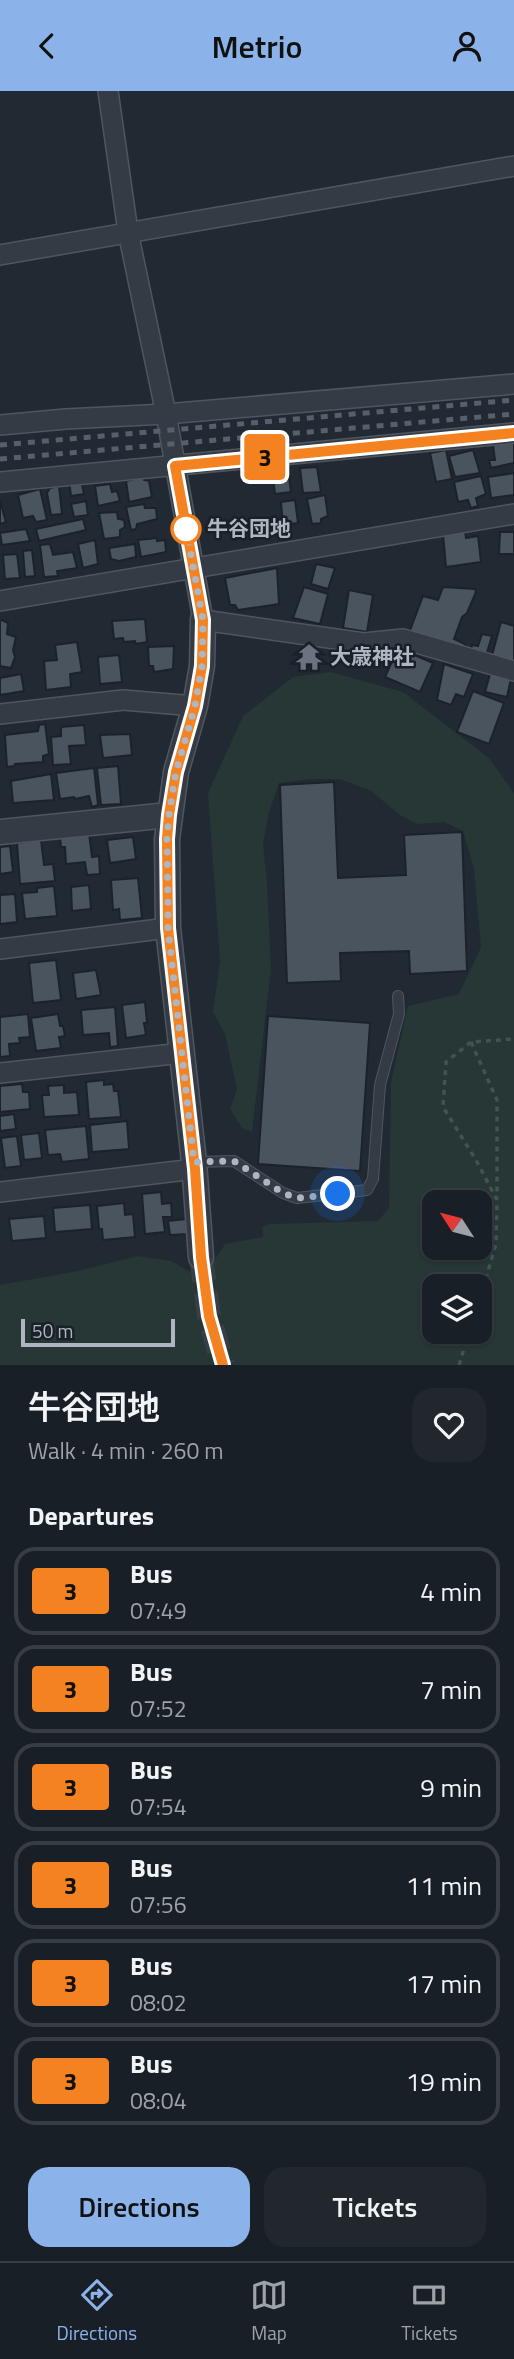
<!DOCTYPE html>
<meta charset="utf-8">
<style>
:root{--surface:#191f26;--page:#22272e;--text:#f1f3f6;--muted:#9fa2a7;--line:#373d43;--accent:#8bb3ea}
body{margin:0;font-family:"Titillium Web","Noto Sans JP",sans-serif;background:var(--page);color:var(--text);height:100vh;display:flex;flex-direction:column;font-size:26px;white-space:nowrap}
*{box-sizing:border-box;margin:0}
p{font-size:23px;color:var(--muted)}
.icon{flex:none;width:38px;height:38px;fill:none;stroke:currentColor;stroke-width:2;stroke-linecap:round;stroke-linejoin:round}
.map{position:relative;height:1274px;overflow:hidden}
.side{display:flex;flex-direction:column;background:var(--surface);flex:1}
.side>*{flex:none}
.badge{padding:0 14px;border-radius:5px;font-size:24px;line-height:46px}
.needle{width:46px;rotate:306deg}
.tools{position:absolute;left:422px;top:1099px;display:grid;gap:14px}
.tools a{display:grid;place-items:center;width:70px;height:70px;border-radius:14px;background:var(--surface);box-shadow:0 2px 5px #0004,0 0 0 2px var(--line);font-size:35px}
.scale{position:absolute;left:21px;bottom:18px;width:154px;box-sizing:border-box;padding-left:7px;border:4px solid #afb6c1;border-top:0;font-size:19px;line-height:24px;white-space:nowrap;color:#afb6c1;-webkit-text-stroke:5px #1a2028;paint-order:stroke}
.you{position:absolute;width:35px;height:35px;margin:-18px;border:5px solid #fff;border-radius:50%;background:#1a73e8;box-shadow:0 0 0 10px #1a73e833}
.map>.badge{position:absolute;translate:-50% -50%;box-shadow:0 0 0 4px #fff}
h2{padding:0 28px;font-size:26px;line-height:63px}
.round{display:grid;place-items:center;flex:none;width:74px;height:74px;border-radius:21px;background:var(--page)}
.overview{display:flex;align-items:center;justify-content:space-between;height:119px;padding:0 28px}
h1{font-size:33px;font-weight:600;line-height:52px}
.button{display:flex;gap:14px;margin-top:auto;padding:14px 28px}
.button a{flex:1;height:80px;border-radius:21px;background:var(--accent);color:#111;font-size:28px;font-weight:600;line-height:80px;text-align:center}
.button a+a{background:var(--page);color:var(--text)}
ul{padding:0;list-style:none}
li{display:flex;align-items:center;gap:21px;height:88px;margin:0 14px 10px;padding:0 14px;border:4px solid var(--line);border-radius:21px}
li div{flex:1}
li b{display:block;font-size:26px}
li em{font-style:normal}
li .badge{min-width:77px;font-weight:700;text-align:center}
header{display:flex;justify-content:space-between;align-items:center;height:91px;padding:0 28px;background:var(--accent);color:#111;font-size:32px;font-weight:600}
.menu{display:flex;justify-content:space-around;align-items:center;height:98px;border-top:2px solid var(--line);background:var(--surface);font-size:19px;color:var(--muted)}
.menu a{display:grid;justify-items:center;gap:4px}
.menu .selected{color:var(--accent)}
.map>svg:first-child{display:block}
.green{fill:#263736;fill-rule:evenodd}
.building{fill:#4a545f;stroke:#1c222a;stroke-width:2}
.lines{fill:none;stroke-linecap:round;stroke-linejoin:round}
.tertiary-tunnel{stroke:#363e48;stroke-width:24;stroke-dasharray:24 12;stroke-linecap:butt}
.service-casing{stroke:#4f565f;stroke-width:12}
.minor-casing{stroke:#4f565f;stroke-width:22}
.tertiary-casing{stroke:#4f565f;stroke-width:27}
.path{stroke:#435254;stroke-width:3.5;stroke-dasharray:5 5;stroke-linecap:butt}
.service{stroke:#343b44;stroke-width:10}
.minor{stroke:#343b44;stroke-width:19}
.tertiary{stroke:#343b44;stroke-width:24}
.rail{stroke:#57606a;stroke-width:5;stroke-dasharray:7 7;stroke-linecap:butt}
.line-casing{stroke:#fff;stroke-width:16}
.line{stroke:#f58220;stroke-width:10}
.walk{stroke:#afb6c1;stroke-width:7;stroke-dasharray:0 12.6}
.stop-dot{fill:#fff;stroke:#f58220;stroke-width:3.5}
.labels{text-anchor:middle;stroke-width:5;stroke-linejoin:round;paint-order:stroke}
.stop-label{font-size:21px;font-weight:bold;fill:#afb6c1;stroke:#1a2028;text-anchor:start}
.poi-label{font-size:21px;font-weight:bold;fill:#afb6c1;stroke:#1a2028;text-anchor:start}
</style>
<header><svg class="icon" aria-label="back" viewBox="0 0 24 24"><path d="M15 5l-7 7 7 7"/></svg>Metrio<svg class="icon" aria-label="person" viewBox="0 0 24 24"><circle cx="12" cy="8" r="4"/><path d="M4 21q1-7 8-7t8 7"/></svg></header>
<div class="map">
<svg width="514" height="1274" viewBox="0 0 514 1274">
<rect width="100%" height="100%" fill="#212933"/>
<path class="green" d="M331,581L403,601L489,667L514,702V1274H0V1194L78,1180L138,1165L171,1170L202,1188L225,1153L263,1146L262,1136L270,1133L378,1130L389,1117L391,991L408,915L459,903L481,856L474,778L463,740L444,731L417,733L400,724L371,700L340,688H310L279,692L269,721L263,753L267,792L271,878L252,1041L242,1037L230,1018L237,998L225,943L213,921L220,870L208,702L243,625L293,586ZM434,1111H480V1157H434ZM434,1195H480V1241H434Z"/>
<g class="building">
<polygon points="514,351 514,372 491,377 489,369 495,369 493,354"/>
<polygon points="446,359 452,388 436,391 430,362"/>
<polygon points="473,359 480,382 455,386 449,365"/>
<polygon points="317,376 321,401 303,402 300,377"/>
<polygon points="288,379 291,401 275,403 272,380"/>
<polygon points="514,382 514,404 491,407 488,386"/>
<polygon points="481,385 486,403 476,407 478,415 471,417 468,409 458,411 454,391"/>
<polygon points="143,386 144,389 149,390 152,406 129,411 126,390"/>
<polygon points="81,388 84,403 71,405 69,390"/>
<polygon points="110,393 112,401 117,400 120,410 98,415 95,395"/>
<polygon points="59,395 62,423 51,424 47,402 50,397"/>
<polygon points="40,398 47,429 36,431 33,425 23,427 18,404"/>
<polygon points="325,404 328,425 321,428 321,432 312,433 307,408"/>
<polygon points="295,409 298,432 283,434 281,411"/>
<polygon points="0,410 6,431 0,433"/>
<polygon points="86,410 88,424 74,426 71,413"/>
<polygon points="144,413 145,417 156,417 157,428 137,433 136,438 131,439 126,416"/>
<polygon points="117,421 118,428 124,429 125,436 120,439 120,446 104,448 99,422"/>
<polygon points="83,428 86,439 39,450 36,438"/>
<polygon points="26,438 30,450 2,454 0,442"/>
<polygon points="465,440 466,447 478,445 481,471 446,476 443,443"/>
<polygon points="500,441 514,441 514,463 499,463"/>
<polygon points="157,447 157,450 165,449 166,461 141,466 138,449"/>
<polygon points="95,449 98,473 83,477 78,453"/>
<polygon points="50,453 53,464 73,461 77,477 57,480 58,485 44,486 40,454"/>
<polygon points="135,453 136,466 119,470 111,468 109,457"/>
<polygon points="32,459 35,485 25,486 23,460"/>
<polygon points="17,463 20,487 5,488 3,464"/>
<polygon points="316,473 335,477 328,498 311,493"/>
<polygon points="277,477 279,513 238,519 235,514 230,514 225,487"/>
<polygon points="304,496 328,503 320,533 293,527"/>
<polygon points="443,496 475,498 476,501 467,522 462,526 454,548 465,553 463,561 409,542 423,505 438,509"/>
<polygon points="349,499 373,504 367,541 343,537"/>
<polygon points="145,528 147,551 136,553 135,550 124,551 123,547 114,548 112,530"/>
<polygon points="2,529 8,532 7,543 16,546 13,559 15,566 11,577 0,575 0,530"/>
<polygon points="501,531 514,535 514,574 491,568"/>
<polygon points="482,543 492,545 485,568 470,563 472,554 478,555"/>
<polygon points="77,551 82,581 70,583 71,596 46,599 44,570 57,569 55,554"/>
<polygon points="174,555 173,578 154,581 153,575 149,575 148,556"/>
<polygon points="398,557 433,572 420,601 385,586"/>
<polygon points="119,564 122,591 100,593 98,566"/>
<polygon points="444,573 473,583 464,606 456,603 451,614 437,609"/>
<polygon points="21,583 24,600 0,604 0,587"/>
<polygon points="490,583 511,587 507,606 485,601"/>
<polygon points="473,600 504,612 489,653 457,641"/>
<polygon points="45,633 49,663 43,665 43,671 15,673 14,675 7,676 5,644 38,640 39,634"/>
<polygon points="84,634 86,654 69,655 71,673 53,674 51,646 61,645 61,636"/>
<polygon points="130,643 132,664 103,667 100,644"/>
<polygon points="118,675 121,713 101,714 97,677"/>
<polygon points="94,677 98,714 92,716 89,705 75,708 74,706 60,708 56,682"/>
<polygon points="51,683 54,709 13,712 11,690"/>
<polygon points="334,691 338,787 406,784 404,744 462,741 467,880 410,883 409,860 340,862 341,890 287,892 280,694"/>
<polygon points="89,742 92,766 99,765 100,783 87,784 85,771 66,773 65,756 61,756 60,746"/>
<polygon points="133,746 136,768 110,772 107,749"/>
<polygon points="41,749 44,774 53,773 55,790 20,793 17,752"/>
<polygon points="10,755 13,781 0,783 0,756"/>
<polygon points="138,787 142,827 120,829 119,818 113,819 111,789"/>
<polygon points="89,794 91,818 72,820 71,796"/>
<polygon points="54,795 57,825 25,828 22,802 37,801 37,797"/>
<polygon points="15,803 17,831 0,833 0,804"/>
<polygon points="56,869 61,909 33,912 29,872"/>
<polygon points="96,879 101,904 76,908 73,882"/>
<polygon points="145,911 147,932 144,932 146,944 126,947 122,914"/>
<polygon points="115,916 118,955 110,956 109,942 83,944 81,919"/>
<polygon points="28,923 30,946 19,947 20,952 9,953 10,965 0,966 0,926"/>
<polygon points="58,923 60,935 63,935 65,945 59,946 61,957 36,960 31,927"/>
<polygon points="268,925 370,932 360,1080 258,1073"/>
<polygon points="104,989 104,994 113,993 114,1000 118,1000 121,1026 89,1028 86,991"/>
<polygon points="22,993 23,1001 29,1001 30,1018 0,1021 0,995"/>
<polygon points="64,994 64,1002 77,1001 79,1024 44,1026 42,1004 49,1004 48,995"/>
<polygon points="14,1023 16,1038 0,1040 0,1025"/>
<polygon points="127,1030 129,1058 92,1061 90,1034"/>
<polygon points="86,1035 89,1068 62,1071 60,1063 48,1064 45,1039"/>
<polygon points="39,1042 42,1067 24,1069 21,1044"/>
<polygon points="17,1045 21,1075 5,1077 1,1047"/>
<polygon points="161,1101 162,1113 171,1112 172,1126 163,1126 165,1141 145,1143 142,1103"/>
<polygon points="124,1112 125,1124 133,1123 135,1146 103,1149 102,1138 99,1138 97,1115"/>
<polygon points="90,1114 92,1138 55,1141 53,1117"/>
<polygon points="44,1125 46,1147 12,1150 9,1128"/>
<polygon points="186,1128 188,1143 170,1144 168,1130"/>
</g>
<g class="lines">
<polyline class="tertiary-tunnel" points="201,1166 209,1225 223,1274"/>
<defs>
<polyline id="service" points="195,1071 234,1070 283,1102 297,1107 367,1099 373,1088 380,994 399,923 398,905"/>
<g id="minor">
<polyline points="108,0 128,141 166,323 203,529 364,552 403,548 514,580"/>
<polyline points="0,164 514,75"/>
<polyline points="0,334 66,328 166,323 514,293"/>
<polyline points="0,391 514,342"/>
<polyline points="0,510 514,423"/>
<polyline points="0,623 123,609 195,615"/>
<polyline points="0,858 168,837"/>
<polyline points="0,982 182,962"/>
<polyline points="0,1101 195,1078"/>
</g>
<g id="tertiary">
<polyline points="0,741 169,724"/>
<polyline points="201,1166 194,1071 168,837 167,748 176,681 195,615 202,575 203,529"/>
</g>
</defs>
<use href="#service" class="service-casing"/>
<use href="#minor" class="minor-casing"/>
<use href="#tertiary" class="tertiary-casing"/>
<g class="path">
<polyline points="471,951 497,1009 497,1107"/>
<polyline points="480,1207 496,1153 497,1109 476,1069 443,1016 446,971 471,951 514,948"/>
<polyline points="459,1274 469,1241"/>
</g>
<use href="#service" class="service"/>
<use href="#minor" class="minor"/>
<use href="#tertiary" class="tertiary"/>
<g class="rail">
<polyline points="0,354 514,309"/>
<polyline points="0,368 514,323"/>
</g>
</g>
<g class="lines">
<defs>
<polyline id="line" points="223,1274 209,1225 201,1166 195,1078 168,837 167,748 169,724 176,681 195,615 202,575 203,529 175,375 514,342"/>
</defs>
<use href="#line" class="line-casing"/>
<use href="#line" class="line"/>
<polyline class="walk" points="186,438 184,426 203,529 202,575 195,615 176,681 169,724 167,748 168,815 168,837 194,1071 234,1070 283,1102 297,1107 338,1103"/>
</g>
<defs>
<symbol id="temple-bare" viewBox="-9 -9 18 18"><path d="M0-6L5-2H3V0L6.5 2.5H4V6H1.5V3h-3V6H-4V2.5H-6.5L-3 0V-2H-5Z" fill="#6b7280" stroke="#1a2028" stroke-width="2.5" paint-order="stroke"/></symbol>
</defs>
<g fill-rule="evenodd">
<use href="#temple-bare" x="290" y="547" width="38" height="38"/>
</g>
<circle class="stop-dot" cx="186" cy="438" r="14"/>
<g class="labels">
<g class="stop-label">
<text x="207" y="445">牛谷団地</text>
</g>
<g class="poi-label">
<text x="330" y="573">大歳神社</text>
</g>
</g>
</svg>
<div class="tools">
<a><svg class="needle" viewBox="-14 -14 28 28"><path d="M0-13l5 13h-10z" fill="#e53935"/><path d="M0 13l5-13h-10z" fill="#9fa2a7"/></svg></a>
<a><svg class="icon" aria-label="layers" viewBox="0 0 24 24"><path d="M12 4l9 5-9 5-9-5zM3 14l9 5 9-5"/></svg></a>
</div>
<div class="scale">50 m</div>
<div class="you" style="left:338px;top:1103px"></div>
<b class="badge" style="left:265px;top:366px;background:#f58220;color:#111">3</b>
</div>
<section class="side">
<div class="overview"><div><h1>牛谷団地</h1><p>Walk · 4 min · 260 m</p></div><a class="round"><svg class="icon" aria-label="heart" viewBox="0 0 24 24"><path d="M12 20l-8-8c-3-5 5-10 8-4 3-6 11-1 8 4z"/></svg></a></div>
<h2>Departures</h2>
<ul>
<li><span class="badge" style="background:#f58220;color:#111">3</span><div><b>Bus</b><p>07:49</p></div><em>4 min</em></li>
<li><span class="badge" style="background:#f58220;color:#111">3</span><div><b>Bus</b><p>07:52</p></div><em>7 min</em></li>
<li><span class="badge" style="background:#f58220;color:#111">3</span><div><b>Bus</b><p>07:54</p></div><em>9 min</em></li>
<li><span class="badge" style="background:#f58220;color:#111">3</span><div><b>Bus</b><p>07:56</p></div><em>11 min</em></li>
<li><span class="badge" style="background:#f58220;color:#111">3</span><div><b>Bus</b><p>08:02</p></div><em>17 min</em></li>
<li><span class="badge" style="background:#f58220;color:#111">3</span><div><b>Bus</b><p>08:04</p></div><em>19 min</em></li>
</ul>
<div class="button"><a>Directions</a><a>Tickets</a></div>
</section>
<nav class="menu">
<a class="selected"><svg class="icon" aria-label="directions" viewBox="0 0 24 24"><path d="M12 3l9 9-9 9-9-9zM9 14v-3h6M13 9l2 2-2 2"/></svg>Directions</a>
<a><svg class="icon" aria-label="map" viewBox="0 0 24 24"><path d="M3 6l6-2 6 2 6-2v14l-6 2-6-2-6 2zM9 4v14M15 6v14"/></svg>Map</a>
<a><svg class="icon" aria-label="tickets" viewBox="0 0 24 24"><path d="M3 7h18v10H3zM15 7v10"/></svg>Tickets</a>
</nav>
